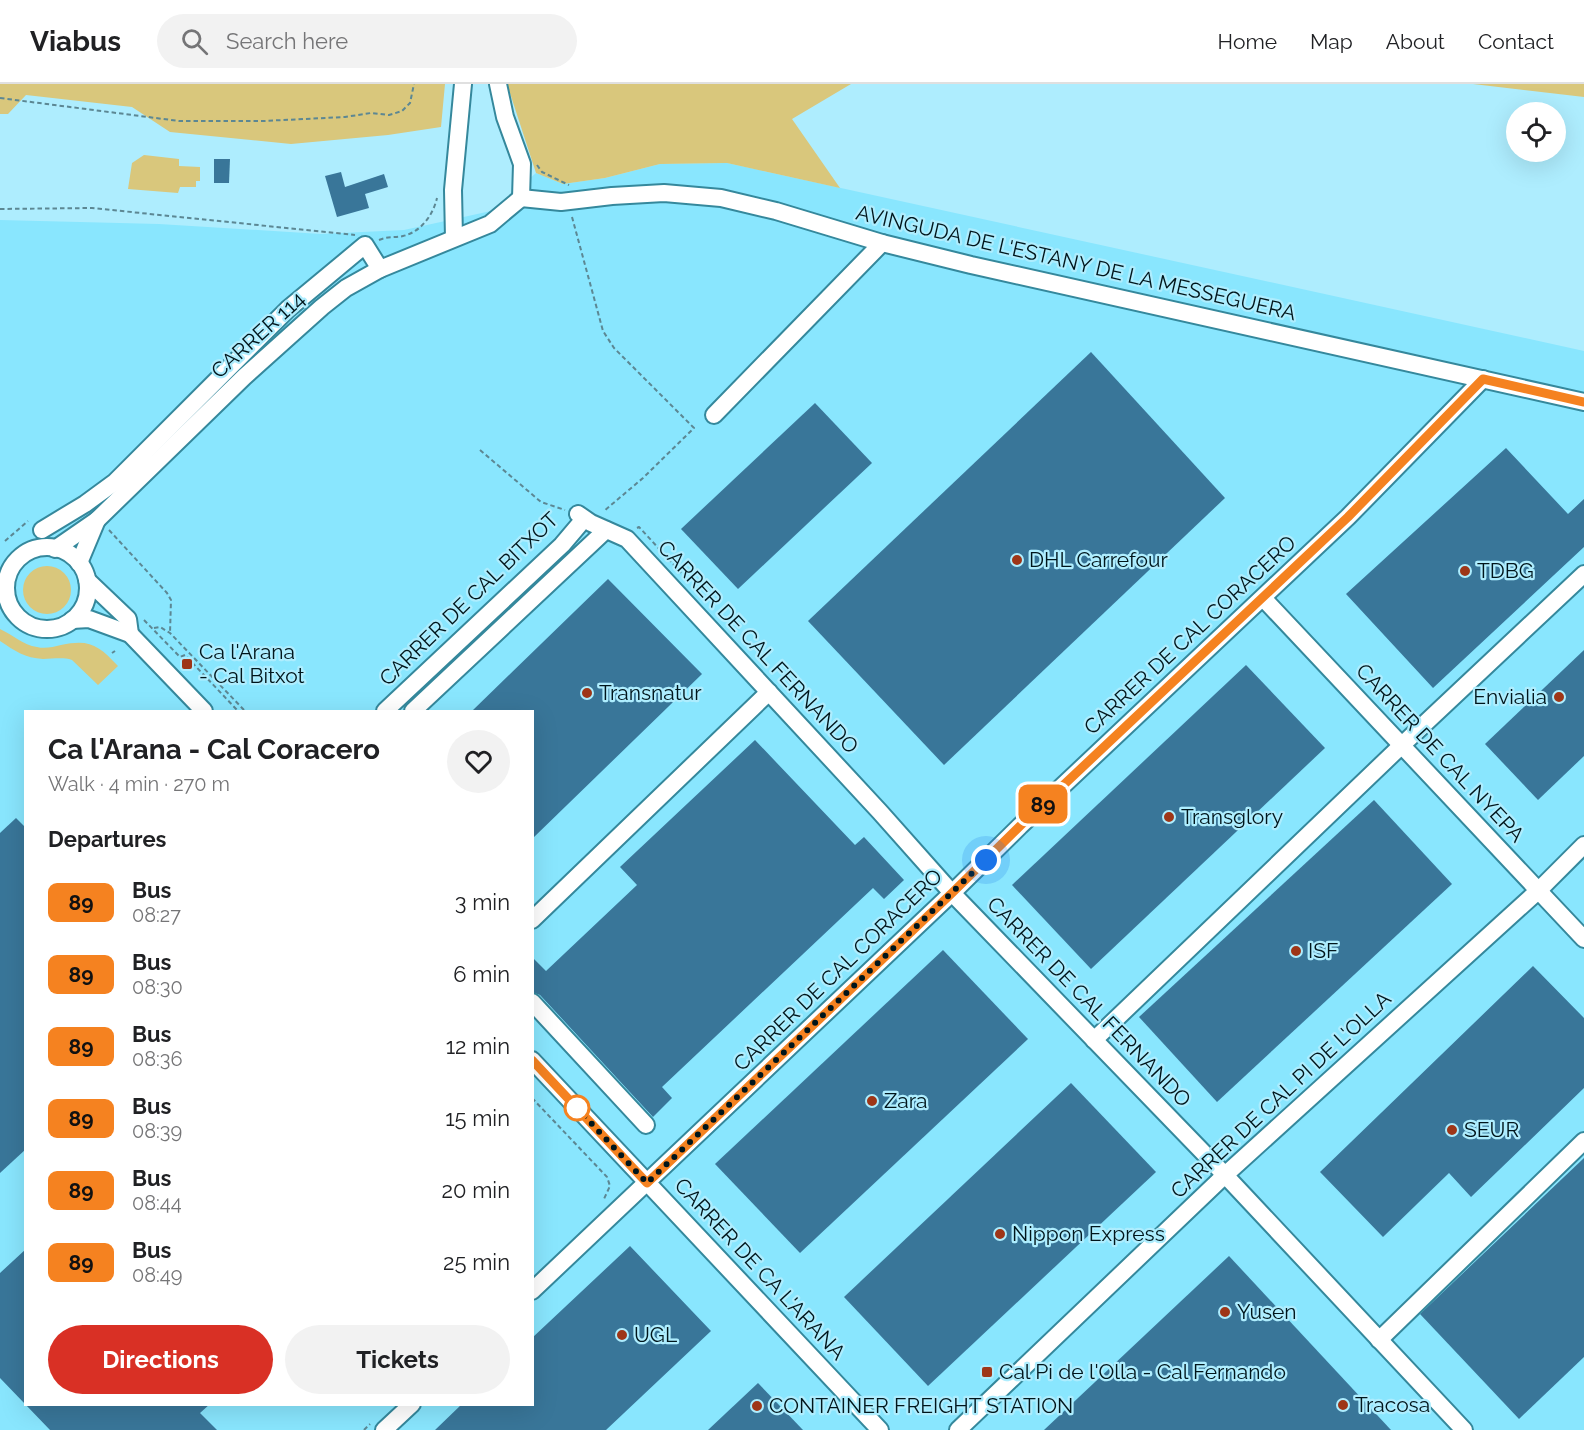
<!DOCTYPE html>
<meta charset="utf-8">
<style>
:root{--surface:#fff;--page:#f2f2f2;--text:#202124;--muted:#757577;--line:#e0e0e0;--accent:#d93025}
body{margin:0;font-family:Raleway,sans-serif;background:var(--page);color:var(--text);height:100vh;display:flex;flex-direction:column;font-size:22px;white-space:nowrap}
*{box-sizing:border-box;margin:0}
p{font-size:20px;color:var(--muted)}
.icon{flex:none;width:33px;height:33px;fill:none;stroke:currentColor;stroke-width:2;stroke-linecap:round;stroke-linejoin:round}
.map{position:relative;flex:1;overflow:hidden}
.sheet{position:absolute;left:24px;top:626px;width:510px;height:696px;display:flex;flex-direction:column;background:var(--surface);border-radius:0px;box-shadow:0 6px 24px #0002}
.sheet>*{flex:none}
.badge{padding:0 12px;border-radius:9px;font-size:21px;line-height:39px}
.tools{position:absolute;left:1506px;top:18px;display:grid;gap:12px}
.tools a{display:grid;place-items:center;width:60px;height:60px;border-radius:50%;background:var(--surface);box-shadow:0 6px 24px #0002;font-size:30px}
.you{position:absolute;width:30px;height:30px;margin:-15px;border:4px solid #fff;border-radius:50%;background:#1a73e8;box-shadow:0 0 0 9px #1a73e833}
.map>.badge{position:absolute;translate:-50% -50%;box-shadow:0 0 0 3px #fff}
h2{padding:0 24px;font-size:22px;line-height:54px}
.round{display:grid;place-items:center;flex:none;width:63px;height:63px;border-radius:32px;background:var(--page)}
.head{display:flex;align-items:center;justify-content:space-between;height:102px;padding:0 24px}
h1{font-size:28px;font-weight:700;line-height:45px}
.action{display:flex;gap:12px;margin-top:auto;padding:12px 24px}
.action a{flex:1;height:69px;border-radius:36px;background:var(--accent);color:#fff;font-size:24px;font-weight:700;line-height:69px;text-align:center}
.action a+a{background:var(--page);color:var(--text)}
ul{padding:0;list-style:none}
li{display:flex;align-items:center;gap:18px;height:72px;padding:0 24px}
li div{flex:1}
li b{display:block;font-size:22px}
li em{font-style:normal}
li .badge{min-width:66px;font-weight:700;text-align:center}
header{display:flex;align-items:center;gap:36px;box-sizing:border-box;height:84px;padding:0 30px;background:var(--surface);border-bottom:2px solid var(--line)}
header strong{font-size:28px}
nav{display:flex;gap:33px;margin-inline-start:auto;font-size:21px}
.search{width:420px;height:54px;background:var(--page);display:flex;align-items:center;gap:15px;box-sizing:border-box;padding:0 21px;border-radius:33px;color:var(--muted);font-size:22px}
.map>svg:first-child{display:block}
.built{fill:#89e6fe;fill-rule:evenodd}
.green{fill:#d9c77c}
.building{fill:#397699}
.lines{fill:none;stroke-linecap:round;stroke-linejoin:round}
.minor-casing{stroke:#35889c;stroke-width:20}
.path{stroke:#5c8793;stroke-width:2;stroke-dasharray:4.5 3;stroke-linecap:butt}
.minor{stroke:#fff;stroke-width:16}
.line-casing{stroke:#fff;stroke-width:14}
.line{stroke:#f58220;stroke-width:9}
.walk{stroke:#00151b;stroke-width:6;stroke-dasharray:0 10.8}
.poi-dot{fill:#9e3618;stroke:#aeedfe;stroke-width:2}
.stop-dot{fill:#fff;stroke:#f58220;stroke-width:3}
.labels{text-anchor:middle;stroke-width:4.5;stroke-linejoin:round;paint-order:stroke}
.street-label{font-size:21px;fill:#00151b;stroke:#aeedfe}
.poi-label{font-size:21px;fill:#00151b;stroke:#aeedfe;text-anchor:start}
</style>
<header>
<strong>Viabus</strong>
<div class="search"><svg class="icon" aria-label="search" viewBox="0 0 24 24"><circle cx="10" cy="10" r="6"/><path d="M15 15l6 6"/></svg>Search here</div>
<nav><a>Home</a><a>Map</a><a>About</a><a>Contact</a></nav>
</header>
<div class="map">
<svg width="1584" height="1346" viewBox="0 0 1584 1346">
<rect width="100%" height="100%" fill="#aeedfe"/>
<path class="built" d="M727,79L1584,267V1346H0V136L159,140L321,150L404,146L491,127L536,89L563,100L605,94L660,80ZM26,627H532V1320H26Z"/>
<g class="green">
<polygon points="0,0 445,0 441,43 388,51 291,60 170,48 132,23 26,11 8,30 0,30"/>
<polygon points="507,0 851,0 792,35 840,104 727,79 660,80 605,94 563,100 536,89"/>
<polygon points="1473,0 1584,0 1584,13"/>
<polygon points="144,71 179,75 179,82 200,83 200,97 196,97 196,103 180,103 178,109 128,105 132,79"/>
<circle cx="47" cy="506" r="24"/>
<path d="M0,545C13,551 23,561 37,563C45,565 53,563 61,561C90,555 98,561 118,582L98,601L72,576C63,573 53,575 43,575C25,574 15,567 0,557Z"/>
</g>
<g class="building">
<polygon points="214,75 230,75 229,99 214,99"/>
<polygon points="341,88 345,103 384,90 388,103 365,110 369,124 337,133 325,92"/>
<polygon points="1091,268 1225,414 944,681 808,537"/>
<polygon points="815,319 872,379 738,505 681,445"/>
<polygon points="1506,364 1568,430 1584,415 1584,463 1433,604 1346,510"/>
<polygon points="608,495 702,590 532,755 532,627 472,627"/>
<polygon points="1584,566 1584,672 1538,716 1485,660"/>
<polygon points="1246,581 1325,664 1091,885 1012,801"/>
<polygon points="755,656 855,761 864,753 904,796 884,815 873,804 662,1003 672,1014 653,1033 540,911 532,908 532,873 546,887 637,801 620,783"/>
<polygon points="1374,716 1452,800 1217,1018 1139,933"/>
<polygon points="16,734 26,744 26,1065 0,1089 0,749"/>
<polygon points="943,866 1028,955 800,1169 715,1080"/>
<polygon points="1533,882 1584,934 1584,1004 1471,1113 1449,1089 1383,1153 1320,1088"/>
<polygon points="1071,999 1156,1088 928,1302 844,1213"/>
<polygon points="1584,1074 1584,1273 1519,1335 1420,1230"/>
<polygon points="630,1162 711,1247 606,1346 435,1346 462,1320 532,1320 532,1254"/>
<polygon points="26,1165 26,1320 210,1320 200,1329 217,1346 50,1346 0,1294 0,1189"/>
<polygon points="1229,1172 1391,1346 1044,1346"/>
<polygon points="758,1299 803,1346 708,1346"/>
</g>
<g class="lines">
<defs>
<g id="minor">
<polyline points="498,0 505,33 522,80 521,114"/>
<polyline points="521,114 561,118 612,112 664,109 721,114 776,127 882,159 971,181 1584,318"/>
<polyline points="454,154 453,106 463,0"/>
<polyline points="714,331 882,159"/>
<polyline points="578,430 591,439 627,455 880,728 952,809 1225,1091 1464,1346"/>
<polyline points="42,446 85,420 115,398 288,225 365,161 380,185"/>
<circle cx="47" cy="504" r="41"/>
<polyline points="55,465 97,436 244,293 322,223 346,204 380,185 490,140 521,114"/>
<polyline points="79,479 97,436"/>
<polyline points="87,496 128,535 130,550"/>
<polyline points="1263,514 1584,855"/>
<polyline points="72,536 89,535 130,550 204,627"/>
<polyline points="385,627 562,461 584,435"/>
<polyline points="413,627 606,446"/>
<polyline points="532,836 769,608"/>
<polyline points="532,918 646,1041"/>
<polyline points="1094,956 1402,661 1584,490"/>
<polyline points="532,976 880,1346"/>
<polyline points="532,1207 952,809 1020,742 1348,433 1483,295"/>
<polyline points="1379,1256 1584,1057"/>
<polyline points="384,1346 412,1320"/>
<polyline points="958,1346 1225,1091 1539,806 1584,761"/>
</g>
</defs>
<use href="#minor" class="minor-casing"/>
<g class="path">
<polyline points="0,14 179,37 263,37 345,33 371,29 389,31 402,27 410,19 414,0"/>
<polyline points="537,81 542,88 569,101"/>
<polyline points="0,125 92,124 355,151"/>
<polyline points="572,133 603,247 614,264 694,344 643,394 604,427"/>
<path d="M379,156C388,152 395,154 403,152C421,148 433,131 437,114"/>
<polyline points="480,366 541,418 565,426"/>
<polyline points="637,444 639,443 686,494"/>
<polyline points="109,446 167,509 171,516 170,549"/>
<polyline points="5,457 28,437"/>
<polyline points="144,536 180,573 185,571 238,627"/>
<polyline points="154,544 160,543 170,549 245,627"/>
<polyline points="112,569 115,567"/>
<polyline points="532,1014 607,1093 610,1102 603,1117"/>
<polyline points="364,1346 370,1340"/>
</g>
<use href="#minor" class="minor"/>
</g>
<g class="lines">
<defs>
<polyline id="line" points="532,976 647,1099 952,809 1020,742 1348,433 1483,295 1584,318"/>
</defs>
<use href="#line" class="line-casing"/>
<use href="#line" class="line"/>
<polyline class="walk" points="577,1024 647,1099 986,776"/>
</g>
<g class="poi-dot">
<circle cx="1017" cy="476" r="6"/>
<circle cx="1465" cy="487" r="6"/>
<rect x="181" y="574" width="12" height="12" rx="3"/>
<circle cx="587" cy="609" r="6"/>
<circle cx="1559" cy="613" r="6"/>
<circle cx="1169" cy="733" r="6"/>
<circle cx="1296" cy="867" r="6"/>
<circle cx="872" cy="1017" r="6"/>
<circle cx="1452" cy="1046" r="6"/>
<circle cx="1000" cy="1150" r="6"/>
<circle cx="1225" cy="1228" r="6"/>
<circle cx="622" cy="1251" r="6"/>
<rect x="981" y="1282" width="12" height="12" rx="3"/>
<circle cx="1343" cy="1321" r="6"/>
<circle cx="757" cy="1322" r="6"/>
</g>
<circle class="stop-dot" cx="577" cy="1024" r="12"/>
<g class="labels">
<g class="street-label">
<text transform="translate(1076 179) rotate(13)" y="7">AVINGUDA DE L'ESTANY DE LA MESSEGUERA</text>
<text transform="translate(258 251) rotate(-42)" y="7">CARRER 114</text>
<text transform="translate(469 515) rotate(-44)" y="7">CARRER DE CAL BITXOT</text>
<text transform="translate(1190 551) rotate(-43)" y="7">CARRER DE CAL CORACERO</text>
<text transform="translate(758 563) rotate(47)" y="7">CARRER DE CAL FERNANDO</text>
<text transform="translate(1440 669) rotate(47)" y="7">CARRER DE CAL NYEPA</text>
<text transform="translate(838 886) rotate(-44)" y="7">CARRER DE CAL CORACERO</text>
<text transform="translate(1089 918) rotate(46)" y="7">CARRER DE CAL FERNANDO</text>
<text transform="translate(1281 1011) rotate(-43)" y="7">CARRER DE CAL PI DE L'OLLA</text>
<text transform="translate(760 1185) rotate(47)" y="7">CARRER DE CA L'ARANA</text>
</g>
<g class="poi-label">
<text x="1029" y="483">DHL Carrefour</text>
<text x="1477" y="494">TDBG</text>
<text x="199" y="575">Ca l'Arana<tspan x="199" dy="24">- Cal Bitxot</tspan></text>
<text x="599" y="616">Transnatur</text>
<text x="1547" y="620" text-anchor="end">Envialia</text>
<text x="1181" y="740">Transglory</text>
<text x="1308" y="874">ISF</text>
<text x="884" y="1024">Zara</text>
<text x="1464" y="1053">SEUR</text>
<text x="1012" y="1157">Nippon Express</text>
<text x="1237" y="1235">Yusen</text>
<text x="634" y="1258">UGL</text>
<text x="999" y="1295">Cal Pi de l'Olla - Cal Fernando</text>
<text x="1355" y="1328">Tracosa</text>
<text x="769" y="1329">CONTAINER FREIGHT STATION</text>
</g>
</g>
</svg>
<div class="tools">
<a><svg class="icon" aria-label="locate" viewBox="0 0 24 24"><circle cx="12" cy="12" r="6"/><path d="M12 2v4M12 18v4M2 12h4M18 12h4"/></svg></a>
</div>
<div class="you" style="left:986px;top:776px"></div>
<b class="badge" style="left:1043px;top:720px;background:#f58220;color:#111">89</b>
<section class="sheet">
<div class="head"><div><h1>Ca l'Arana - Cal Coracero</h1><p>Walk · 4 min · 270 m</p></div><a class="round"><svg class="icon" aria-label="heart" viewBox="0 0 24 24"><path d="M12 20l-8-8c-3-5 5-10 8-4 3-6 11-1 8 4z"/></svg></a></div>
<h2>Departures</h2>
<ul>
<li><span class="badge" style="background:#f58220;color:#111">89</span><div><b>Bus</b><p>08:27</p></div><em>3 min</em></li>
<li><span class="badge" style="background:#f58220;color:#111">89</span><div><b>Bus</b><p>08:30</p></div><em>6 min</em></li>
<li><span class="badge" style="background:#f58220;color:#111">89</span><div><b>Bus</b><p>08:36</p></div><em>12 min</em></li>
<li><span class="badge" style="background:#f58220;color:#111">89</span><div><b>Bus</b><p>08:39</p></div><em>15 min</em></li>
<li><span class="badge" style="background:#f58220;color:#111">89</span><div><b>Bus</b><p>08:44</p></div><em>20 min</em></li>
<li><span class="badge" style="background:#f58220;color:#111">89</span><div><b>Bus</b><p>08:49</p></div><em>25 min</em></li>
</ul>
<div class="action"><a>Directions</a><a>Tickets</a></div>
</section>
</div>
